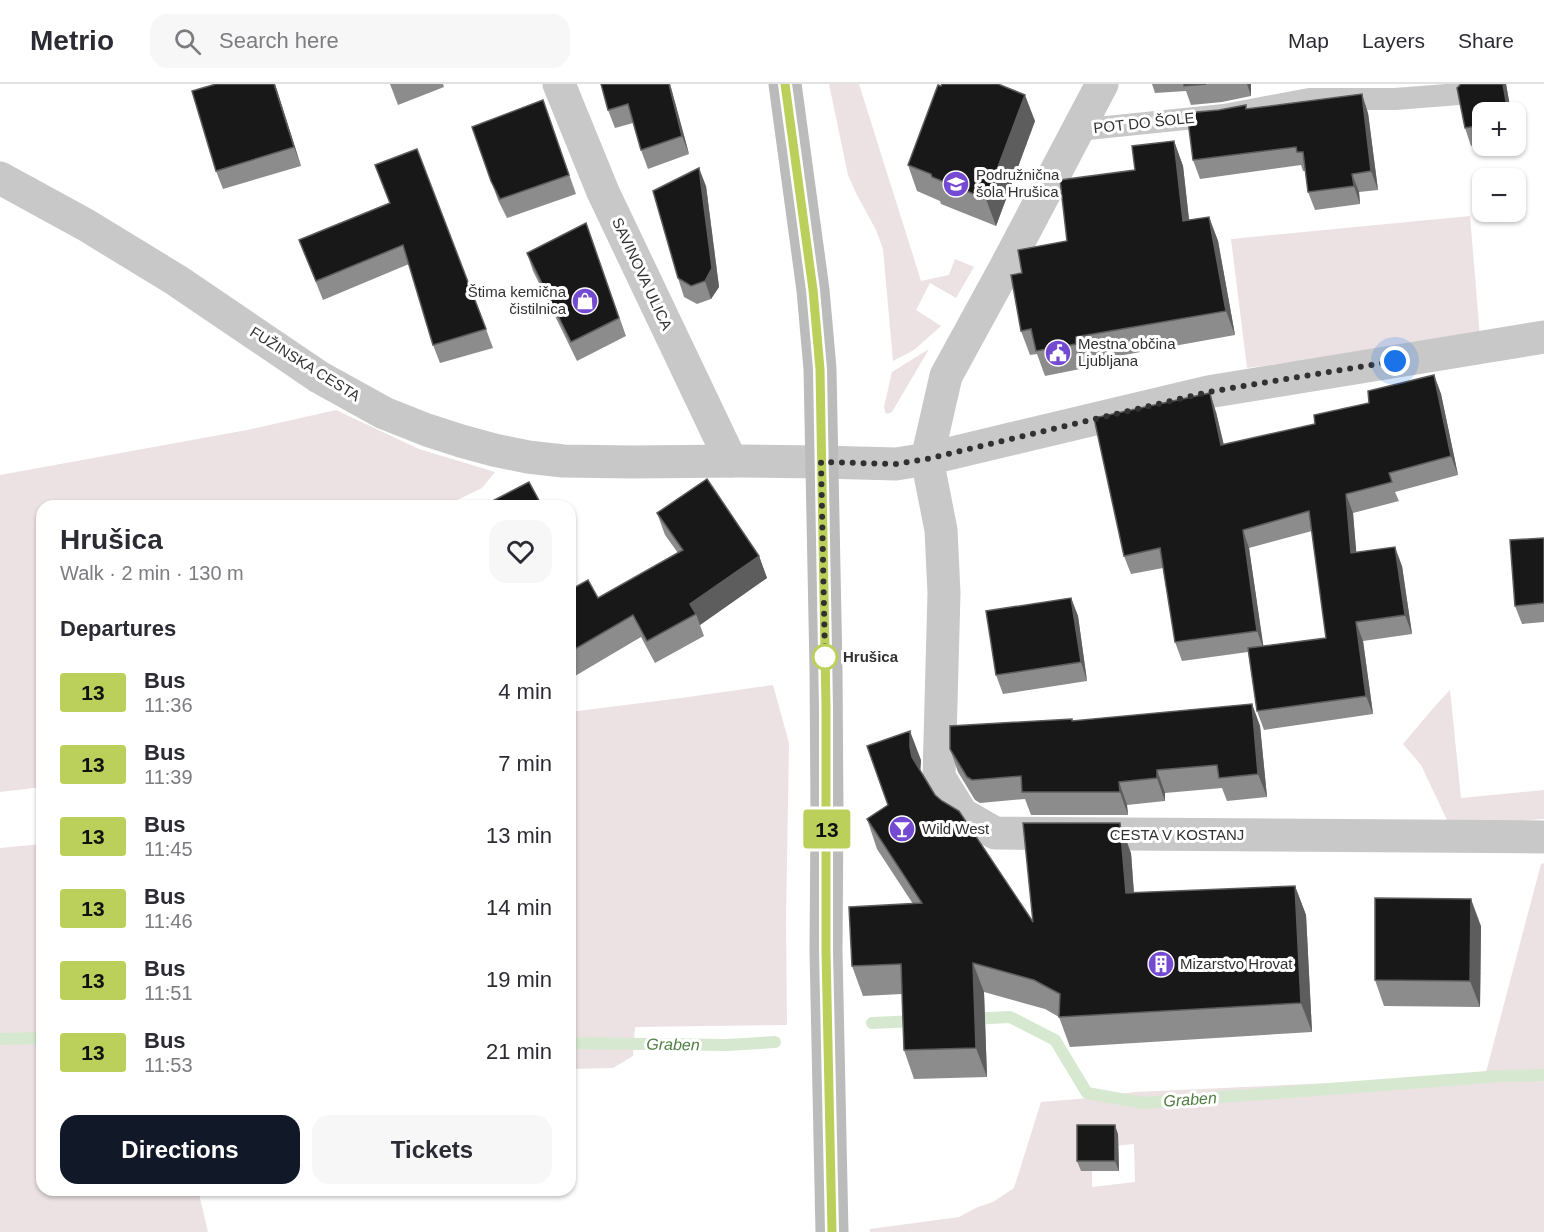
<!DOCTYPE html>
<meta charset="utf-8">
<style>
:root{--surface:#fff;--page:#f7f7f7;--text:#2b2b33;--muted:#7c7c81;--line:#e1e1e2;--accent:#111827}
body{margin:0;font-family:Helvetica,sans-serif;background:var(--page);color:var(--text);height:100vh;display:flex;flex-direction:column;font-size:22px;white-space:nowrap}
*{box-sizing:border-box;margin:0}
p{font-size:20px;color:var(--muted)}
.icon{flex:none;width:33px;height:33px;fill:none;stroke:currentColor;stroke-width:2;stroke-linecap:round;stroke-linejoin:round}
.map{position:relative;flex:1;overflow:hidden}
.sheet{position:absolute;left:36px;top:416px;width:540px;height:696px;display:flex;flex-direction:column;background:var(--surface);border-radius:18px;box-shadow:0 2px 4px #0004}
.sheet>*{flex:none}
.badge{padding:0 12px;border-radius:4px;font-size:21px;line-height:39px}
.tools{position:absolute;left:1472px;top:18px;display:grid;gap:12px}
.tools a{display:grid;place-items:center;width:54px;height:54px;border-radius:12px;background:var(--surface);box-shadow:0 2px 4px #0004;font-size:30px}
.you{position:absolute;width:30px;height:30px;margin:-15px;border:4px solid #fff;border-radius:50%;background:#1a73e8;box-shadow:0 0 0 9px #1a73e833}
.map>.badge{position:absolute;translate:-50% -50%;box-shadow:0 0 0 3px #fff}
h2{padding:0 24px;font-size:22px;line-height:54px}
.round{display:grid;place-items:center;flex:none;width:63px;height:63px;border-radius:18px;background:var(--page)}
.headline{display:flex;align-items:center;justify-content:space-between;height:102px;padding:0 24px}
h1{font-size:28px;font-weight:800;line-height:45px}
.primary-button{display:flex;gap:12px;margin-top:auto;padding:12px 24px}
.primary-button a{flex:1;height:69px;border-radius:18px;background:var(--accent);color:#fff;font-size:24px;font-weight:800;line-height:69px;text-align:center}
.primary-button a+a{background:var(--page);color:var(--text)}
ul{padding:0;list-style:none}
li{display:flex;align-items:center;gap:18px;height:72px;padding:0 24px}
li div{flex:1}
li b{display:block;font-size:22px}
li em{font-style:normal}
li .badge{min-width:66px;font-weight:700;text-align:center}
header{display:flex;align-items:center;gap:36px;box-sizing:border-box;height:84px;padding:0 30px;background:var(--surface);border-bottom:2px solid var(--line)}
header strong{font-size:28px}
nav{display:flex;gap:33px;margin-inline-start:auto;font-size:21px}
.search{width:420px;height:54px;background:var(--page);display:flex;align-items:center;gap:15px;box-sizing:border-box;padding:0 21px;border-radius:18px;color:var(--muted);font-size:22px}
.map>svg:first-child{display:block}
.green{fill:#ece1e3;fill-rule:evenodd}
.lines{fill:none;stroke-linecap:round;stroke-linejoin:round}
.stream{stroke:#d6e9d0;stroke-width:12}
.service{stroke:#c8c8c8;stroke-width:22}
.minor{stroke:#c8c8c8;stroke-width:33}
.tertiary{stroke:#c8c8c8;stroke-width:33}
.secondary{stroke:#bbb;stroke-width:33}
.wall{fill:#8c8c8c;fill-rule:evenodd}
.shaded-wall{fill:#5d5d5d}
.building{fill:#181818;stroke:#5d5d5d;stroke-width:1.5}
.line-casing{stroke:#fff;stroke-width:14}
.line{stroke:#bad05a;stroke-width:9}
.walk{stroke:#313131;stroke-width:6;stroke-dasharray:0 10.8}
.stop-dot{fill:#fff;stroke:#bad05a;stroke-width:3}
.labels{text-anchor:middle;stroke-width:6;stroke-linejoin:round;paint-order:stroke}
.street-label{font-size:15px;fill:#313131;stroke:#fff}
.poi-label{font-size:15px;fill:#313131;stroke:#fff;text-anchor:start}
.stop-label{font-size:15px;font-weight:bold;fill:#313131;stroke:#fff;text-anchor:start}
.water-label{font-size:16px;font-style:italic;fill:#507f42;stroke:#fff}
</style>
<header>
<strong>Metrio</strong>
<div class="search"><svg class="icon" aria-label="search" viewBox="0 0 24 24"><circle cx="10" cy="10" r="6"/><path d="M15 15l6 6"/></svg>Search here</div>
<nav><a>Map</a><a>Layers</a><a>Share</a></nav>
</header>
<div class="map">
<svg width="1544" height="1148" viewBox="0 0 1544 1148">
<rect width="100%" height="100%" fill="#fff"/>
<g class="green">
<polygon points="829,0 859,0 921,197 949,191 955,175 974,183 956,214 930,199 916,226 941,242 914,266 893,277 883,165 876,146 857,111 848,91"/>
<polygon points="1470,132 1480,253 1247,284 1231,155"/>
<polygon points="929,265 892,328 887,330 885,328 884,323 892,288"/>
<polygon points="336,326 419,365 495,388 482,404 447,421 42,422 42,703 0,708 0,391 247,346"/>
<polygon points="773,601 789,659 786,836 787,941 635,943 633,972 613,984 570,985 570,628 681,614"/>
<polygon points="1450,606 1461,714 1544,706 1544,735 1499,738 1447,736 1421,681 1403,660 1435,622"/>
<polygon points="42,760 42,1106 198,1106 208,1148 0,1148 0,764"/>
<path d="M1544,779V1148H870V1145L959,1133L978,1123L993,1118L1014,1104L1041,1018L1078,1015L1135,1008L1485,992L1541,780ZM1134,1060L1135,1098L1092,1103V1064Z"/>
</g>
<g class="lines">
<g class="stream">
<polyline points="970,935 1010,933 1055,956 1087,1009 1143,1019 1501,992 1544,991"/>
<polyline points="872,939 917,937"/>
<polyline points="0,955 42,954"/>
<polyline points="570,959 727,961 775,958"/>
</g>
<polyline class="service" points="1078,46 1224,31 1309,15 1395,15 1459,10"/>
<g class="minor">
<polyline points="559,0 603,108 731,377"/>
<polyline points="1102,0 1004,186 946,292 927,375 941,446 944,509 939,693 962,730 995,749 1544,753"/>
<polyline points="821,378 896,380 927,375 1208,308 1544,253"/>
</g>
<polyline class="tertiary" points="0,94 86,141 176,196 319,293 384,329 427,346 461,357 494,366 528,373 563,377 632,378 738,377 821,378"/>
<polyline class="secondary" points="785,0 813,206 820,285 826,585 827,729 826,867 832,1148"/>
</g>
<g class="wall">
<polygon points="275,0 301,82 223,105 216,87"/>
<polygon points="390,0 443,0 444,3 398,21"/>
<polygon points="601,0 670,0 689,70 648,85 641,66 633,39 615,44 608,26"/>
<polygon points="1152,0 1251,0 1251,12 1222,18 1191,21 1186,7 1155,9"/>
<polygon points="1461,0 1506,0 1511,28 1482,28 1482,61 1471,62 1465,44"/>
<polygon points="543,16 576,110 507,134 498,116 472,43"/>
<polygon points="1248,25 1368,29 1378,106 1359,108 1360,120 1315,126 1308,108 1305,87 1303,87 1301,81 1200,95 1193,76"/>
<polygon points="1035,37 996,142 941,120 940,117 917,107 908,81"/>
<polygon points="1174,57 1183,82 1189,136 1209,133 1218,157 1235,251 1085,278 1085,284 1045,292 1037,270 1030,271 1021,247 1022,189 1067,157"/>
<polygon points="706,102 719,203 711,215 697,220 684,213 678,194"/>
<polygon points="389,119 486,245 493,264 440,279 433,261 409,180 323,216 299,156"/>
<polygon points="586,139 626,252 577,277 533,187 527,169"/>
<path d="M1434,291L1441,310L1458,391L1395,408L1399,417L1353,429L1356,469L1402,482L1412,550L1363,557L1373,630L1264,646L1257,627L1248,568L1182,577L1175,558L1163,484L1131,490L1124,472L1216,328L1224,361L1315,340L1369,319ZM1312,447L1326,554L1263,562L1249,464Z"/>
<polygon points="657,429 759,472 767,494 700,541 704,552 655,579 641,553 570,595 570,506 598,514 678,469 665,451"/>
<polygon points="1544,454 1544,538 1522,540 1515,522"/>
<polygon points="1071,514 1078,532 1087,597 1003,610 996,591"/>
<polygon points="1252,620 1260,642 1267,713 1227,717 1222,704 1165,709 1165,717 1127,721 1128,731 1031,731 1025,715 980,719 975,716 958,688 950,665 1072,637"/>
<polygon points="921,676 920,686 935,711 1033,838 1131,769 1134,809 1295,802 1306,831 1312,948 1070,963 1059,933 1045,925 984,908 987,993 914,995 904,966 902,910 863,912 852,882 913,820 877,765 867,735 888,721"/>
<polygon points="1481,842 1480,923 1384,922 1375,896"/>
<polygon points="1118,1050 1119,1087 1081,1087 1077,1077"/>
</g>
<g class="shaded-wall">
<polygon points="274,0 275,0 301,82 294,63"/>
<polygon points="669,0 670,0 689,70 682,52"/>
<polygon points="1247,0 1251,0 1251,12"/>
<polygon points="1503,0 1506,0 1511,28 1508,28"/>
<polygon points="1362,10 1368,29 1378,106 1371,87"/>
<polygon points="1025,11 1035,37 996,142 986,115"/>
<polygon points="1174,57 1183,82 1192,162 1183,137"/>
<polygon points="699,84 706,102 719,203 711,215 705,197"/>
<polygon points="1352,90 1359,108 1360,120 1354,102"/>
<polygon points="1209,133 1218,157 1235,251 1226,227"/>
<polygon points="1076,253 1085,278 1085,284 1076,260"/>
<polygon points="1434,291 1441,310 1458,391 1451,372"/>
<polygon points="1210,309 1216,328 1228,380 1221,361"/>
<polygon points="1346,410 1353,429 1358,488 1351,469"/>
<polygon points="1243,446 1249,464 1264,566 1257,547"/>
<polygon points="1395,463 1402,482 1412,550 1405,531"/>
<polygon points="759,472 767,494 700,541 696,530 690,520"/>
<polygon points="1071,514 1078,532 1087,597 1081,578"/>
<polygon points="1356,538 1363,557 1373,630 1366,612"/>
<polygon points="1252,620 1260,642 1267,713 1258,690"/>
<polygon points="910,647 921,676 920,692 912,673 910,663"/>
<polygon points="1157,686 1165,709 1165,717 1157,694"/>
<polygon points="1119,698 1127,721 1128,731 1120,708"/>
<polygon points="1120,739 1131,769 1136,839 1126,809"/>
<polygon points="1295,802 1306,831 1312,948 1301,919"/>
<polygon points="1471,815 1481,842 1480,923 1470,897"/>
<polygon points="973,879 984,908 987,993 976,964"/>
<polygon points="1115,1041 1118,1050 1119,1087 1115,1077"/>
</g>
<g class="building">
<polygon points="216,0 274,0 294,63 216,87 192,7"/>
<polygon points="601,0 669,0 682,52 641,66 628,20 608,26"/>
<polygon points="942,0 998,0 1025,11 986,115 932,93 931,90 908,81 938,1 941,2"/>
<polygon points="1184,0 1206,0 1184,2"/>
<polygon points="1461,0 1503,0 1508,28 1482,28 1482,41 1465,44 1457,4"/>
<polygon points="1362,10 1371,87 1352,90 1354,102 1308,108 1303,68 1297,68 1296,63 1193,76 1187,29 1219,26 1246,21 1246,25"/>
<polygon points="543,16 569,91 500,115 491,97 472,43"/>
<polygon points="1174,57 1183,137 1209,133 1226,227 1076,253 1076,260 1036,267 1031,245 1021,247 1011,191 1022,189 1018,166 1067,157 1060,96 1135,86 1132,62"/>
<polygon points="417,65 486,245 433,261 403,161 316,197 299,156 390,119 375,81"/>
<polygon points="699,84 712,184 705,197 691,202 678,194 653,107"/>
<polygon points="586,139 619,234 571,258 527,169"/>
<polygon points="1434,291 1451,372 1389,389 1392,398 1346,410 1351,469 1395,463 1405,531 1356,538 1366,612 1257,627 1248,564 1326,554 1309,427 1243,446 1257,547 1175,558 1160,464 1124,472 1094,334 1210,309 1221,361 1315,340 1314,331 1369,319 1368,307"/>
<polygon points="707,395 759,472 690,520 696,530 647,557 633,531 570,568 570,506 588,496 598,514 683,466 657,429"/>
<polygon points="529,398 542,422 483,422"/>
<polygon points="1544,454 1544,519 1515,522 1510,456"/>
<polygon points="1071,514 1081,578 996,591 986,527"/>
<polygon points="1252,620 1258,690 1219,694 1217,681 1157,686 1157,694 1119,698 1120,708 1022,708 1021,692 972,696 967,693 950,665 950,642 1072,635 1072,637"/>
<polygon points="910,647 910,663 912,673 935,711 942,717 959,727 1033,838 1023,739 1120,739 1126,809 1295,802 1301,919 1059,933 1060,910 1034,896 973,879 976,964 904,966 901,880 852,882 849,823 922,819 867,735 888,721 867,662"/>
<polygon points="1375,814 1471,815 1470,897 1375,896"/>
<rect x="1077" y="1041" width="38" height="36"/>
</g>
<g class="lines">
<defs>
<polyline id="line" points="785,0 813,206 820,285 826,624 826,867 832,1148"/>
</defs>
<use href="#line" class="line-casing"/>
<use href="#line" class="line"/>
<polyline class="walk" points="825,573 821,378 896,380 927,375 1208,308 1395,277"/>
</g>
<defs>
<symbol id="school-disc" viewBox="-11 -11 22 22"><circle r="9.5" fill="#744ad2" stroke="#fff"/><path d="M0-5L7-2L0 1L-7-2ZM-4 1L0 2.5L4 1V4Q0 6-4 4Z" fill="#fff"/></symbol>
<symbol id="shop-disc" viewBox="-11 -11 22 22"><circle r="9.5" fill="#744ad2" stroke="#fff"/><path d="M-5-2.5h2.3a2.7 3.5 0 0 1 5.4 0H5L5.5 6h-11ZM-1.5-2.5h3a1.5 2.3 0 0 0-3 0Z" fill="#fff"/></symbol>
<symbol id="civic-disc" viewBox="-11 -11 22 22"><circle r="9.5" fill="#744ad2" stroke="#fff"/><path d="M-.6-6.5H3V-4.5H.6V-3L4-1V1h2V6H-6V1h2V-1L-.6-3ZM-1.2 2.5V6h2.4V2.5Z" fill="#fff"/></symbol>
<symbol id="bar-disc" viewBox="-11 -11 22 22"><circle r="9.5" fill="#744ad2" stroke="#fff"/><path d="M-6-5H6L.8 .8V4.5H3.5V6h-7V4.5H-.8V.8Z" fill="#fff"/></symbol>
<symbol id="building-disc" viewBox="-11 -11 22 22"><circle r="9.5" fill="#744ad2" stroke="#fff"/><path d="M-4-6H4V6H1V3H-1V6H-4ZM-2.5-4.3h1.7v1.8h-1.7ZM.8-4.3h1.7v1.8H.8ZM-2.5-1h1.7V.8h-1.7ZM.8-1h1.7V.8H.8Z" fill="#fff"/></symbol>
</defs>
<g fill-rule="evenodd">
<use href="#school-disc" x="941" y="85" width="30" height="30"/>
<use href="#shop-disc" x="570" y="202" width="30" height="30"/>
<use href="#civic-disc" x="1043" y="254" width="30" height="30"/>
<use href="#bar-disc" x="887" y="730" width="30" height="30"/>
<use href="#building-disc" x="1146" y="865" width="30" height="30"/>
</g>
<circle class="stop-dot" cx="825" cy="573" r="12"/>
<g class="labels">
<g class="street-label">
<text transform="translate(1144 39) rotate(-6)" y="5">POT DO ŠOLE</text>
<text transform="translate(642 190) rotate(65)" y="5">SAVINOVA ULICA</text>
<text transform="translate(305 280) rotate(32)" y="5">FUŽINSKA CESTA</text>
<text x="1177" y="756">CESTA V KOSTANJ</text>
</g>
<g class="poi-label">
<text x="976" y="96">Podružnična<tspan x="976" dy="17">šola Hrušica</tspan></text>
<text x="566" y="213" text-anchor="end">Štima kemična<tspan x="566" dy="17">čistilnica</tspan></text>
<text x="1078" y="265">Mestna občina<tspan x="1078" dy="17">Ljubljana</tspan></text>
<text x="922" y="750">Wild West</text>
<text x="1180" y="885">Mizarstvo Hrovat</text>
</g>
<g class="stop-label">
<text x="843" y="578">Hrušica</text>
</g>
<g class="water-label">
<text transform="translate(673 960) rotate(1)" y="6">Graben</text>
<text transform="translate(1190 1015) rotate(-4)" y="6">Graben</text>
</g>
</g>
</svg>
<div class="tools">
<a>+</a>
<a>−</a>
</div>
<div class="you" style="left:1395px;top:277px"></div>
<b class="badge" style="left:827px;top:745px;background:#bad05a;color:#111">13</b>
<section class="sheet">
<div class="headline"><div><h1>Hrušica</h1><p>Walk · 2 min · 130 m</p></div><a class="round"><svg class="icon" aria-label="heart" viewBox="0 0 24 24"><path d="M12 20l-8-8c-3-5 5-10 8-4 3-6 11-1 8 4z"/></svg></a></div>
<h2>Departures</h2>
<ul>
<li><span class="badge" style="background:#bad05a;color:#111">13</span><div><b>Bus</b><p>11:36</p></div><em>4 min</em></li>
<li><span class="badge" style="background:#bad05a;color:#111">13</span><div><b>Bus</b><p>11:39</p></div><em>7 min</em></li>
<li><span class="badge" style="background:#bad05a;color:#111">13</span><div><b>Bus</b><p>11:45</p></div><em>13 min</em></li>
<li><span class="badge" style="background:#bad05a;color:#111">13</span><div><b>Bus</b><p>11:46</p></div><em>14 min</em></li>
<li><span class="badge" style="background:#bad05a;color:#111">13</span><div><b>Bus</b><p>11:51</p></div><em>19 min</em></li>
<li><span class="badge" style="background:#bad05a;color:#111">13</span><div><b>Bus</b><p>11:53</p></div><em>21 min</em></li>
</ul>
<div class="primary-button"><a>Directions</a><a>Tickets</a></div>
</section>
</div>
